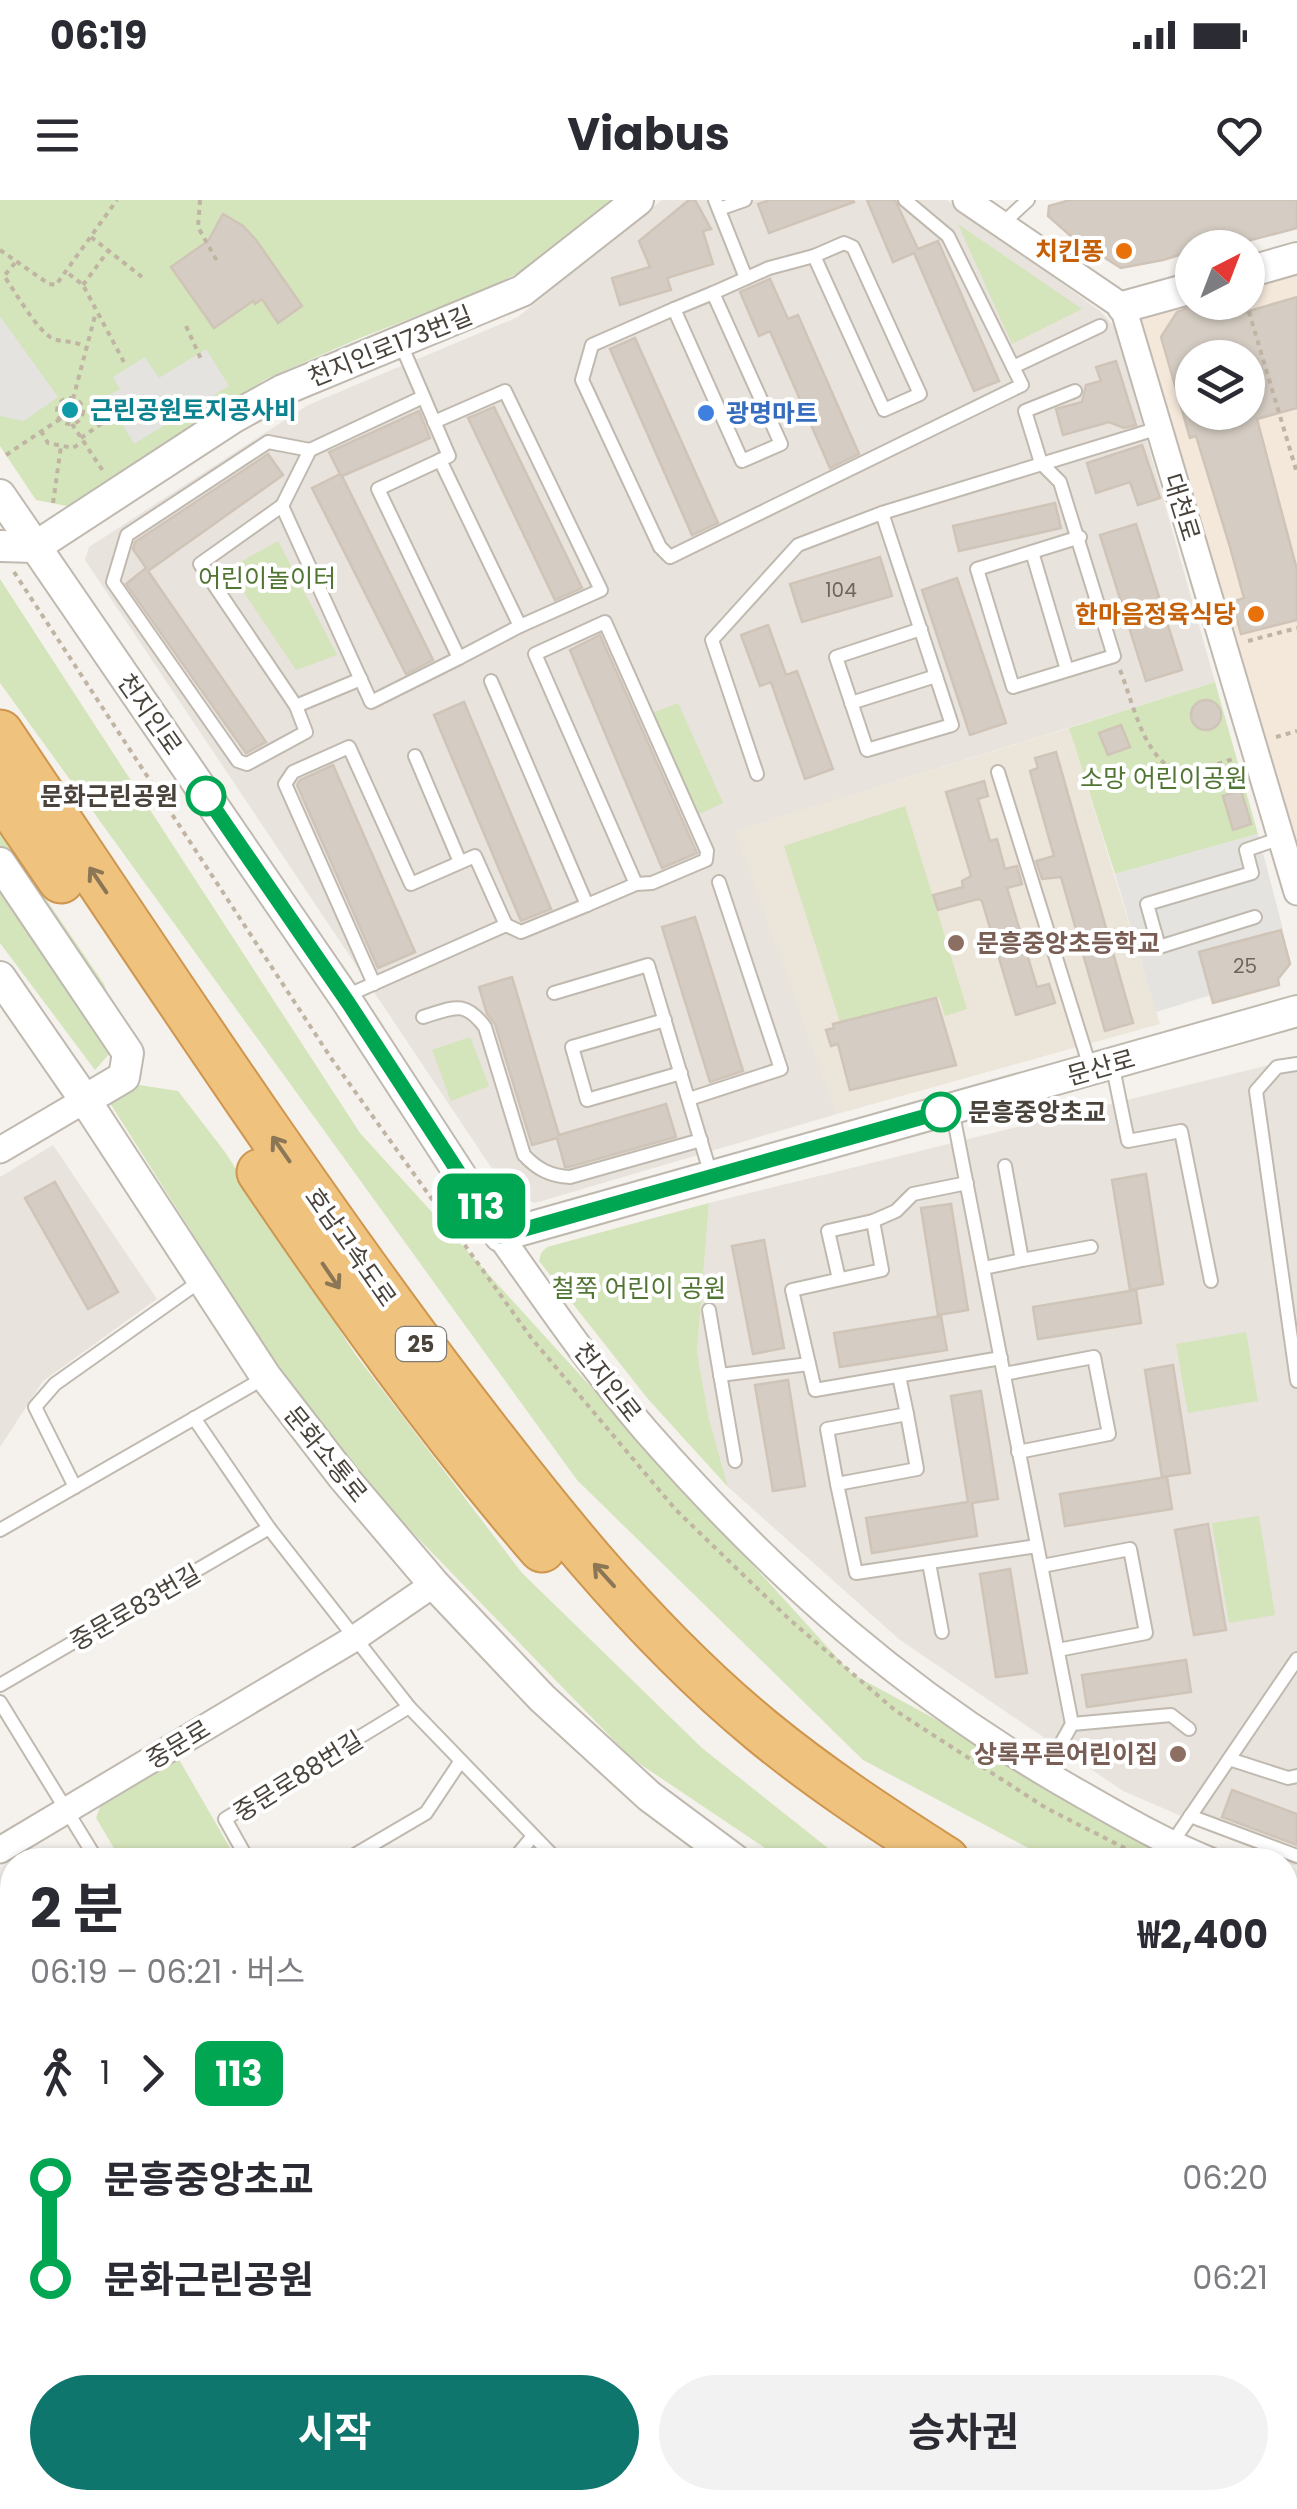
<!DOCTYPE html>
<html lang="ko">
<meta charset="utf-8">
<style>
:root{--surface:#fff;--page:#f2f2f3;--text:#2b2b33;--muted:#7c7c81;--accent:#0f766e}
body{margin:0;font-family:Poppins,"Noto Sans KR",sans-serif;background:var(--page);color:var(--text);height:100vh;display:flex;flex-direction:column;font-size:38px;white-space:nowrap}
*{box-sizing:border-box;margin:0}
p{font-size:32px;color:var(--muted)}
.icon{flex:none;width:55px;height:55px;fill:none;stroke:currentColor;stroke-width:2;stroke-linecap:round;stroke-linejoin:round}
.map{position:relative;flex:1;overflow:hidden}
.panel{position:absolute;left:0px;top:1648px;width:1298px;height:662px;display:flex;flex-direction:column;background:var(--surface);border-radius:40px 40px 0 0;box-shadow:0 2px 8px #0004}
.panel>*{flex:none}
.badge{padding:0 20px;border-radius:15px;font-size:35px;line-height:65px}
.needle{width:65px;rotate:42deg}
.controls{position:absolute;left:1175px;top:30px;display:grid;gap:20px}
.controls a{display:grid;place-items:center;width:90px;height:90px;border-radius:50%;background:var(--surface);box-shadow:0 2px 8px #0004;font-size:50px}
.map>.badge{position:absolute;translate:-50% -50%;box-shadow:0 0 0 5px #fff}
.legs{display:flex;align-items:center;gap:15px;height:110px;padding:0 30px;font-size:32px}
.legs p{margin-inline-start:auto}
.overview{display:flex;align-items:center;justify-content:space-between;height:170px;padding:0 30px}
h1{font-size:55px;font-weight:700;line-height:75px}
.action{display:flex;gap:20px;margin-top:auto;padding:20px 30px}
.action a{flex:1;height:115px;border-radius:60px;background:var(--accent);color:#fff;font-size:40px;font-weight:700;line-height:115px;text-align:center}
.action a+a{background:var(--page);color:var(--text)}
ul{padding:0 30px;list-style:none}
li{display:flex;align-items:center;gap:35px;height:100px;font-size:38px}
li i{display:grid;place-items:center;width:15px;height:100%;margin:0 12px;background:currentColor}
li i::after{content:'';width:25px;height:25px;margin:-12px;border:8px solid;border-radius:50%;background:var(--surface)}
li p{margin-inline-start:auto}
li:first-child i{background:linear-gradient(#0000 50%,currentColor 0)}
li:last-child i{background:linear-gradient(currentColor 50%,#0000 0)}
.status{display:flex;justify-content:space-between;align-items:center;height:70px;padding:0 50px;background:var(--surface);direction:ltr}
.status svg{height:28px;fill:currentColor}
header{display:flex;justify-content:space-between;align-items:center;height:130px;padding:0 30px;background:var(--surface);font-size:45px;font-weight:700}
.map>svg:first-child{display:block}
.residential{fill:#e8e3dc}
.commercial{fill:#f4e8db;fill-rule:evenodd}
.education{fill:#ece5d9}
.green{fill:#d4e4bb}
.parking{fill:#e4e3e0}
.building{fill:#d5cdc3;stroke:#cfc4b7;stroke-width:2.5;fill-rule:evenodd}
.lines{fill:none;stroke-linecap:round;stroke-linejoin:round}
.service-casing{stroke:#c0b9b0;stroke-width:16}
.minor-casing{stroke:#c0b9b0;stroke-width:29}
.tertiary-casing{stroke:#c0b9b0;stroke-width:34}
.motorway-casing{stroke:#ce964e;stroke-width:49}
.path{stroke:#c0b4a3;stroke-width:4;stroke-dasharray:5 5;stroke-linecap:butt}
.service{stroke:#fff;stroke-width:12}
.minor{stroke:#fff;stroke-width:25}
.tertiary{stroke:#fff;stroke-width:30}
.motorway{stroke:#efc27e;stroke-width:45}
.oneway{stroke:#8b7656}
.line-1-casing{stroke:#fff;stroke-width:22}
.line-1{stroke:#00a651;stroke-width:15}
.food-dot{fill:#e8710a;stroke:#fff;stroke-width:4}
.culture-dot{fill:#0f9aa8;stroke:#fff;stroke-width:4}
.shop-dot{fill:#3f7fe0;stroke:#fff;stroke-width:4}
.stop-1-dot{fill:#fff;stroke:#00a651;stroke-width:5}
.education-dot{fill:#8d6e63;stroke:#fff;stroke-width:4}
.labels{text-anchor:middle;stroke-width:8;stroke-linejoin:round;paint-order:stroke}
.number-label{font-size:20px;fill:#6c665d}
.shield{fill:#fff;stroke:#807b76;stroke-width:2.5}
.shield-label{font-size:22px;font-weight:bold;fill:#49433b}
.food-label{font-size:25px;font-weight:bold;fill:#c56008;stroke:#fff;text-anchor:end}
.street-label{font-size:25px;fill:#49433b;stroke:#fff}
.culture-label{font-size:25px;font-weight:bold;fill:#0d838f;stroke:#fff;text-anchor:start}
.shop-label{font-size:25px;font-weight:bold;fill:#366cbe;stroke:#fff;text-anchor:start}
.park-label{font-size:25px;fill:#517533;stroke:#fff}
.stop-label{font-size:25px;font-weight:bold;fill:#49433b;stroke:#fff;text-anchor:end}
.education-label{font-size:25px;font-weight:bold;fill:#785e54;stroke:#fff;text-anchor:start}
</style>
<div class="status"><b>06:19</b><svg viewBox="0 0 49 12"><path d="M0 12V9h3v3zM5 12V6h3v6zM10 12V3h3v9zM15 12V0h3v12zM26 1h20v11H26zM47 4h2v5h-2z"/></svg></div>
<header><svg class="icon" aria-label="menu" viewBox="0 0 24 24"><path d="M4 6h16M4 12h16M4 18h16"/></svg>Viabus<svg class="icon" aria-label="heart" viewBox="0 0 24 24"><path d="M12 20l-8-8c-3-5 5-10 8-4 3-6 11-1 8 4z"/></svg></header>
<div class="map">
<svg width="1297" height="2309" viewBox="0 0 1297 2309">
<rect width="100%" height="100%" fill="#f5f2ed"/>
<g class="residential">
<polygon points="662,0 947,0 1100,111 1115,127 1215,482 736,631 837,914 535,1003 509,994 85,360 89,347 308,205 518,117"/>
<polygon points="1297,858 1297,1666 1123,1591 900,1440 728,1287 709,1219 697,1152 709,1003"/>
<polygon points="53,945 157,1099 43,1181 0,1247 0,977"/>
<polygon points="1285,1997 1297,2002 1297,2122 1285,2156"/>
<polygon points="908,2298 1179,2298 1159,2309 915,2309"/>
</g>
<path class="commercial" d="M1297,72V660L1135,118L1192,102H1248V86ZM1192,158H1248V212H1192Z"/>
<g class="education">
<polygon points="1069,528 1160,824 837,914 735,631"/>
<polygon points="12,2214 12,2298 316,2298 322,2309 0,2309 0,2222"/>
</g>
<g class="green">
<polygon points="0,0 614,0 546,57 494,86 360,138 266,179 67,306 36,300 0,246"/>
<polygon points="958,24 1082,109 1012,144"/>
<polygon points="278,341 337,455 296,470 228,369"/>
<polygon points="0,379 360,933 852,1474 1196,1660 1051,1660 863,1560 577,1280 0,483"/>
<polygon points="1215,482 1258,634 1115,674 1069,528"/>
<polygon points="678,503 723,603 695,616 650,514"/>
<polygon points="905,606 967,809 945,816 939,797 840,822 784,646"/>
<polygon points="0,632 104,784 123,830 111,852 95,870 0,743"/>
<polygon points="470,837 489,886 451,901 432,850"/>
<polygon points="139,885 178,891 225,952 355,1154 522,1373 702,1548 843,1660 783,1660 631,1558 323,1240 110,903"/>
<polygon points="709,1003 697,1152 709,1219 728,1287 648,1199 539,1061 541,1053 547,1047"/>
<polygon points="1246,1132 1258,1201 1188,1213 1176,1144"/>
<polygon points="1259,1316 1275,1415 1229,1423 1212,1323"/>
<polygon points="177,1556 237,1660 121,1660 96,1618 103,1599"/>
</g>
<g class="parking">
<polygon points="0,116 58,197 24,221 0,216"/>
<polygon points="206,149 229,186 134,244 106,197 120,189 113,177 145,157 159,178"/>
<polygon points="1258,634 1283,729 1200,752 1211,795 1156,812 1115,674"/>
</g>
<g class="building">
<polygon points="689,0 695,0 711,29 703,31 713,64 667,78 671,90 620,105 612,78 650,67 639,41"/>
<polygon points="770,0 853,0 854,2 769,33 758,4"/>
<polygon points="867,0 895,0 918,49 938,41 999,181 974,191 914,53 893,62"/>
<polygon points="1070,0 1297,0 1297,28 1221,48 1192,48 1192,51 1163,60 1121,68 1073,38 1048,16 1049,6"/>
<polygon points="223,14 243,26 256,40 302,106 278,123 262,99 255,104 253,101 214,128 171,67 208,41"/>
<polygon points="770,79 788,119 798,115 859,254 830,268 770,131 759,136 740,92"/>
<path d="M1297,97V208L1257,219L1297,370V420L1241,434L1232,402L1244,398L1230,347L1196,236L1190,238L1161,137L1177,112L1203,102H1236L1239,114ZM1192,158H1248V212H1192Z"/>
<polygon points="635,138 718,323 692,335 610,149"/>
<polygon points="1116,161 1136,225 1124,228 1109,222 1063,235 1056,209 1082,202 1086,185 1101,181 1096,167"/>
<polygon points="494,207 582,388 555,400 468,218"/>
<polygon points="419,211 430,238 342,276 433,460 406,474 312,288 340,274 329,252"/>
<polygon points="1142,245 1160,298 1138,305 1130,282 1096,293 1087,263"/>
<polygon points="268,254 283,275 148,371 266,542 246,553 126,384 146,368 133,349 135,342"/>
<polygon points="1055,303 1061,328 959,351 953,326"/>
<polygon points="1136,324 1182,470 1146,481 1100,335"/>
<polygon points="880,357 892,396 802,422 790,384"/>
<polygon points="957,378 1006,523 970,535 922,390"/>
<polygon points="768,425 786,475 797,471 833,569 805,579 771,482 760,486 741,435"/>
<polygon points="600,435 697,653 662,668 570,450"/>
<circle cx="1206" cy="515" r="15"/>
<polygon points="464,502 551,709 521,721 434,515"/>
<polygon points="1121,525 1130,547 1108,555 1099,533"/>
<polygon points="1056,552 1133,823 1105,831 1061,677 1042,679 1036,661 1054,656 1030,571 1038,568 1035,558"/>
<polygon points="333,565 415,752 378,768 297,585 300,580"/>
<polygon points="984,581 988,596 978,599 990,641 997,639 1005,669 1017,666 1022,684 1007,688 1037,787 1049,784 1055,803 1016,815 982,701 978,699 938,710 933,695 963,687 962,681 971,676 946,592"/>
<polygon points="1241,590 1251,624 1233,630 1223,596"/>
<polygon points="695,717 743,871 710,882 662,727"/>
<polygon points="1281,730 1290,764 1278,779 1279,785 1213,803 1199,752"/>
<polygon points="512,777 559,935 666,904 676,937 569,967 565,967 557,938 532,945 495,824 487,814 479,787"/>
<polygon points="936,798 956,865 850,890 838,844 831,846 826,830 834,828 833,824"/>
<polygon points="1146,974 1163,1084 1130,1090 1112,980"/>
<polygon points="55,982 118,1092 88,1109 25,998"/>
<polygon points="951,1004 968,1110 938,1115 921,1008"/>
<polygon points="764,1040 784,1148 753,1154 732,1046"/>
<polygon points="1136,1090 1141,1123 1038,1139 1033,1107"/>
<polygon points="941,1116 947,1150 840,1167 834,1133"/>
<polygon points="1173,1165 1190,1273 1162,1277 1145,1170"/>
<polygon points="788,1180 805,1286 773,1291 755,1185"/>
<polygon points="981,1191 998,1299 972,1303 977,1336 872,1353 866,1318 968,1302 951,1196"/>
<polygon points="1167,1277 1172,1309 1065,1326 1060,1294"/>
<polygon points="1208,1324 1226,1430 1194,1435 1175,1330"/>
<polygon points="1010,1369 1027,1473 996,1477 980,1374"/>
<polygon points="1186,1460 1191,1492 1087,1507 1082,1475"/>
<polygon points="1232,1590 1297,1614 1297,1645 1222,1617"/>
</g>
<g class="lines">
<defs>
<g id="service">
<polyline points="715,0 746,78"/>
<polyline points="719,9 745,0"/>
<polyline points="1001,25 1028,0"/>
<polygon points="844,43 853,47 920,194 884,210 814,56"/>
<polyline points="814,56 769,68 713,93 781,244 742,261 674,109 592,145 582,180 660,347 670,357 1022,185 948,36 905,0"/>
<polyline points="674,109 713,93"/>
<polyline points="400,142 449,256 378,289 459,458 371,502 282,306 310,250 423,197"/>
<polyline points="1013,167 1100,126"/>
<polyline points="1075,191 1025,211 1041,263 1060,282 1114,456 1013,487 977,369 1080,337"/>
<polyline points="434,222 505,191 601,390 520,426"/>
<polyline points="440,260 520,426 459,458"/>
<polyline points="283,305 200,364 296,506 361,479"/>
<path d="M882,313C905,383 929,454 952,525L867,550L836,457L921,429"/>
<polyline points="1032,352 1067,470"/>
<polyline points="491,481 587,705 521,732 506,725"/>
<polyline points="851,503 936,476"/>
<polyline points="296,506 306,532 247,564 238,561 113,382 127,335 268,242 310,250"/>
<polyline points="415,556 460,662"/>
<polyline points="998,572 1090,867"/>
<polyline points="757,574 712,440 798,345 882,313 1159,228"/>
<polyline points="587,705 636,684 535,454 605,422 707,651 706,660 652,683 636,684"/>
<polyline points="1255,717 1159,747 1147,704 1252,673 1246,650 1281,638"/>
<polyline points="554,793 648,765 711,975"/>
<polyline points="346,796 506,725 475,656 411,684 349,547 293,572 285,584 374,784"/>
<path d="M423,817C453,808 464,799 485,827L524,955C537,969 550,976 570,977L701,940"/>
<polyline points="665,820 572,847 587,900 681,873"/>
<polyline points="1112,863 1128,941 1181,931 1211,1081"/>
<polyline points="1297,864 1277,867 1256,891 1297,1181"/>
<polyline points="689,899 781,869 719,682"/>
<polyline points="952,909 1072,1524"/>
<polyline points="1022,1060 1091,1047"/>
<polyline points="984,1068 1022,1060 1005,966"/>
<polyline points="839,1079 828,1031 873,1021"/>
<polyline points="709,1110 735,1261"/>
<polyline points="809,1164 792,1090 882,1070 873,1021 896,1011 913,994 967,983"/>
<polyline points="1004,1174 1094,1157 1109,1234 1018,1252"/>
<polyline points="720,1175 809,1164 815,1190 1001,1158"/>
<polyline points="899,1176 907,1214"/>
<polygon points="907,1214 917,1269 837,1284 827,1229"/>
<polyline points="194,1218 269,1328 409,1507 557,1660"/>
<polyline points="837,1284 856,1373 1037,1346"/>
<polyline points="75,1287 35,1207 55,1184 203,1079"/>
<polyline points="0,1330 266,1177"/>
<polyline points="929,1363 942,1432"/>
<polyline points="1042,1366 1130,1349 1146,1433 1058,1450"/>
<polyline points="0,1485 269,1328"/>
<polyline points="0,1502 97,1660"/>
<polyline points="1229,1559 1288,1578 1297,1576"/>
<polyline points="1044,1574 1072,1524 1171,1515 1189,1529"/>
<polyline points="1190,1616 1297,1656"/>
<polyline points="1172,1643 1297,1459"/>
<polyline points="248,1660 225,1619 409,1507"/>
<polyline points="346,1660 426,1613 460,1562"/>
<polyline points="513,1660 533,1636"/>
<polyline points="0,1756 11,1749 12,1752"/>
<polyline points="0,1862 12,1855"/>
<polyline points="0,1977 12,1970"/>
<polyline points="0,2089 12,2081"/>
<polyline points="0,2200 12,2192"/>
<polyline points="1285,2281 1297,2302"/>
<polyline points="333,2298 340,2309"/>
<polyline points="476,2298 483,2309"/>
<polyline points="625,2298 632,2309"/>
<polyline points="751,2298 758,2309"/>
<polyline points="889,2298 895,2309"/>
</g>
<g id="minor">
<polyline points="966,0 1123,107 1297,692"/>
<polyline points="0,950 85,900"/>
<path d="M500,1036C547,1102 593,1170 646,1231C776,1379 908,1497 1081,1594C1123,1618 1164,1642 1209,1660"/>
<polyline points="0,1650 355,1438 434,1384"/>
<polyline points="1285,1691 1297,1695"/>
<polyline points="1285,2224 1297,2188"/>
<polyline points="1193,2309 1214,2298"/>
</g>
<g id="tertiary">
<polyline points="1248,72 1297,58"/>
<polyline points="1123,107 1192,88"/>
<polyline points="0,295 349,804 500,1036 1297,811"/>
<polyline points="0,346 35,347 234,217 283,190 522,91 638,0"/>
<polyline points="0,663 128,853 124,877 85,900"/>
<polyline points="0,777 85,900 266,1177 344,1278 434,1384 542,1498 649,1596 735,1660"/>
<polyline points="1285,1972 1297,1976"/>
</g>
<g id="motorway">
<path d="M0,533C144,747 285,963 439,1169C536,1297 636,1427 761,1530C819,1578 882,1619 946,1660"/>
<polyline points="0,591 61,680"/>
<path d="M260,972C348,1102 439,1230 542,1349"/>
<polyline points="1285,1829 1297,1834"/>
<polyline points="1285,1863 1297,1867"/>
</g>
</defs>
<use href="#service" class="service-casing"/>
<use href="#minor" class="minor-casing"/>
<use href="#tertiary" class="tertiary-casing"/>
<use href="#motorway" class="motorway-casing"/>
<g class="path">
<polyline points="200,0 198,27 217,61"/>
<polyline points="91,37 142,77"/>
<polyline points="0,50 49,84 56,85 117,0"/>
<path d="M15,63L4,76C15,91 38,133 54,139C66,143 74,140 85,147"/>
<polyline points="69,74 83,85 126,166"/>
<polyline points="83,85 108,51"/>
<polyline points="1246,102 1297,273"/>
<polyline points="186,126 201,159"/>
<circle cx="70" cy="211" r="13"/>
<polyline points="73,199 96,112"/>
<polyline points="72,224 105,274"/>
<polyline points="41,231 48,243 73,248 82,242"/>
<polyline points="81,238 115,214"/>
<polyline points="6,255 60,219"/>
<polyline points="53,303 61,246"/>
<polyline points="14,372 331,858 532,1139 676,1310 789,1419 896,1511 1046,1608 1148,1660"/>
<polyline points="1248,441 1297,428"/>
<path d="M1120,470C1133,501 1147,577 1191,571C1206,569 1222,562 1236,558"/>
<polyline points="1276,537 1297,531"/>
<polyline points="1285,1718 1297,1723"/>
</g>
<use href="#service" class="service"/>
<use href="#minor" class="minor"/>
<use href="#tertiary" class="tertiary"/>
<use href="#motorway" class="motorway"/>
</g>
<defs><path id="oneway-shaft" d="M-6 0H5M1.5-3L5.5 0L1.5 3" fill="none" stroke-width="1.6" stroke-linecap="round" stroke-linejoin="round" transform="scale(2.5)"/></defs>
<g class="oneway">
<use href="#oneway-shaft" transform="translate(98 680) rotate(-124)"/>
<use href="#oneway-shaft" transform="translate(281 949) rotate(-125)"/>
<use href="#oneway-shaft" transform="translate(331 1076) rotate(56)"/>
<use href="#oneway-shaft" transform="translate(604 1375) rotate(-132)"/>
</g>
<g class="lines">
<defs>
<polyline id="line-1" points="206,596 349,804 500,1036 941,912"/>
</defs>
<use href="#line-1" class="line-1-casing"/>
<use href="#line-1" class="line-1"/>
</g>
<g class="food-dot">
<circle cx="1124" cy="51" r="10"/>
<circle cx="1256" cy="414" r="10"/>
</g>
<circle class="culture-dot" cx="70" cy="210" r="10"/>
<circle class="shop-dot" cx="706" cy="213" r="10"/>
<g class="stop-1-dot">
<circle cx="206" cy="596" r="18"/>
<circle cx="941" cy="912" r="18"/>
</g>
<g class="education-dot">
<circle cx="956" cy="743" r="10"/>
<circle cx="1178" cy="1554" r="10"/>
</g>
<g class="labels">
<g class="number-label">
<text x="841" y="397">104</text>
<text x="1245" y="773">25</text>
</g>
<rect class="shield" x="396" y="1127" width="50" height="34" rx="8"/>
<g class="shield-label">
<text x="421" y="1152">25</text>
</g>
<g class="food-label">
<text x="1104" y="60">치킨퐁</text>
<text x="1236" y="423">한마음정육식당</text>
</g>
<g class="street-label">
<text transform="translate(390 146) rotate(-22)" y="9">천지인로173번길</text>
<text transform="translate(1182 307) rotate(73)" y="9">대천로</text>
<text transform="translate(150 514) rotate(55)" y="9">천지인로</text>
<text transform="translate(1101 867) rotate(-16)" y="9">문산로</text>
<text transform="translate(351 1047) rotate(55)" y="9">호남고속도로</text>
<text transform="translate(608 1182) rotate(52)" y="9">천지인로</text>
<text transform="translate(326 1254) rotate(51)" y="9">문화소통로</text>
<text transform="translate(135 1407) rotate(-30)" y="9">중문로83번길</text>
<text transform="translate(178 1544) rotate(-31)" y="9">중문로</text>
<text transform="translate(298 1576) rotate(-32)" y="9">중문로88번길</text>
</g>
<g class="culture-label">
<text x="90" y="219">근린공원토지공사비</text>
</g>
<g class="shop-label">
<text x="726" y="222">광명마트</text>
</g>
<g class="park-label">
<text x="267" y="387">어린이놀이터</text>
<text x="1164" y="587">소망 어린이공원</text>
<text x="639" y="1097">철쭉 어린이 공원</text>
</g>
<g class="stop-label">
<text x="178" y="605">문화근린공원</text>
<text x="968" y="921" text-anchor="start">문흥중앙초교</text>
</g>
<g class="education-label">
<text x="976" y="752">문흥중앙초등학교</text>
<text x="1158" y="1563" text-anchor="end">상록푸른어린이집</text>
</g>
</g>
</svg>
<div class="controls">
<a><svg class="needle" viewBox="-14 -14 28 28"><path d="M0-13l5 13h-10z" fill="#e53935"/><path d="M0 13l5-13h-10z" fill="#7c7c81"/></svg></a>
<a><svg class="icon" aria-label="layers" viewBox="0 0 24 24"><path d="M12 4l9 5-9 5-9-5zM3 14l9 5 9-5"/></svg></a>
</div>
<b class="badge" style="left:481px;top:1006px;background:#00a651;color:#fff">113</b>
<section class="panel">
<div class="overview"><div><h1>2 분</h1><p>06:19 – 06:21 · 버스</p></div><b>₩2,400</b></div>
<div class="legs"><svg class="icon" aria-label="walk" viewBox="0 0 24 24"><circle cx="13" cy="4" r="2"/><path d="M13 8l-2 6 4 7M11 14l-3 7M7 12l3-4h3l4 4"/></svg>1<svg class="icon" aria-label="forward" viewBox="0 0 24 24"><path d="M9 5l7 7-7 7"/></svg><b class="badge" style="background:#00a651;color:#fff">113</b></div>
<ul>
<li><i style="color:#00a651"></i><b>문흥중앙초교</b><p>06:20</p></li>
<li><i style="color:#00a651"></i><b>문화근린공원</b><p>06:21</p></li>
</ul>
<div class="action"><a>시작</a><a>승차권</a></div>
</section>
</div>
